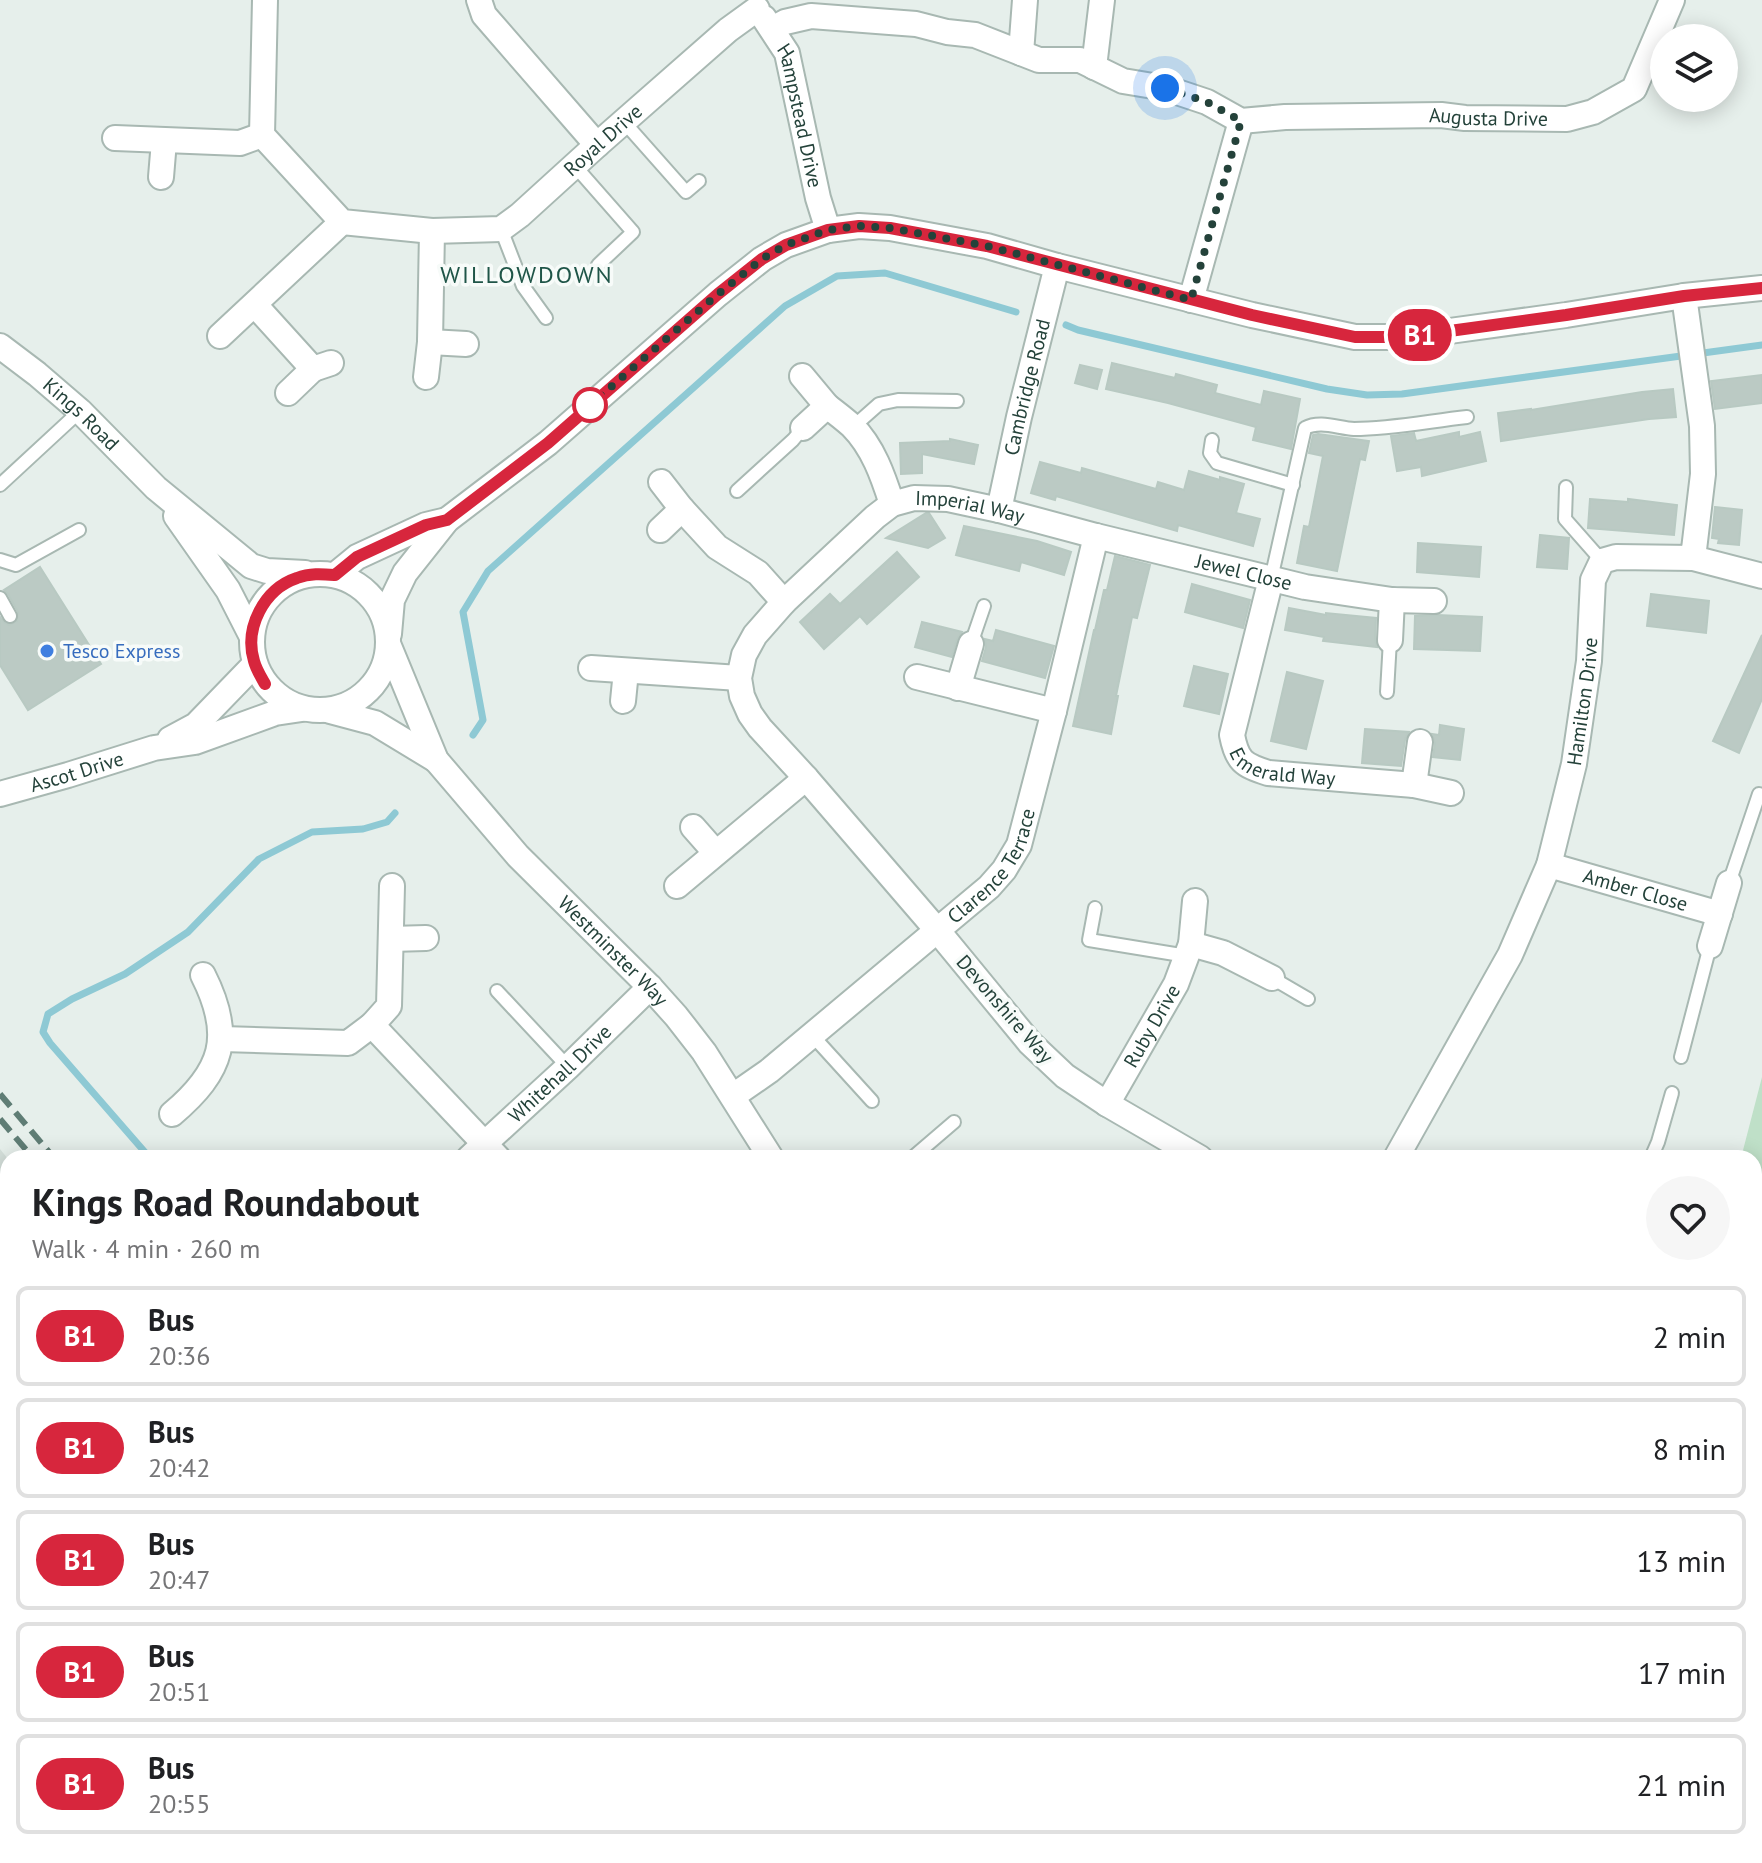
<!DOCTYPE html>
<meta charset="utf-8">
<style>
:root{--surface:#fff;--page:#f6f6f6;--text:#202124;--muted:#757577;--line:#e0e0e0}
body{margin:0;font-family:"PT Sans",sans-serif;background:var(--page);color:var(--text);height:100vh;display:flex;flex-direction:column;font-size:30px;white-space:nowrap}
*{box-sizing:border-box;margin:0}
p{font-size:26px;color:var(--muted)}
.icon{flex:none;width:44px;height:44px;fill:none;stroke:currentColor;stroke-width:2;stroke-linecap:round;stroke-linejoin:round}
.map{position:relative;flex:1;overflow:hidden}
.drawer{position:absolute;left:0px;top:1150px;width:1762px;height:714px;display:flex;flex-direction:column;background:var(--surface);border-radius:24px 24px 0 0;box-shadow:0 4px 20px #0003}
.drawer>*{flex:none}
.badge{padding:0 16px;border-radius:26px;font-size:28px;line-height:52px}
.buttons{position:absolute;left:1650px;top:24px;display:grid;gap:16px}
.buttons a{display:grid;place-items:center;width:88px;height:88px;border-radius:50%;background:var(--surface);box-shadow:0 4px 20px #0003;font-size:40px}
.you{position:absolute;width:40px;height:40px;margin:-20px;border:6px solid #fff;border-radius:50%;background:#1a73e8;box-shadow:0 0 0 12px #1a73e833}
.map>.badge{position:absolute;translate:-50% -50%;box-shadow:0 0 0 4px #fff}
.round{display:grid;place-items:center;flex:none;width:84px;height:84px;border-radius:42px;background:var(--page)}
.overview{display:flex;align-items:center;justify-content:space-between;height:136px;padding:0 32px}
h1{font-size:38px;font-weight:700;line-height:60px}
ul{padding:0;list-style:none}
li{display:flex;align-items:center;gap:24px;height:100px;margin:0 16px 12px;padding:0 16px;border:4px solid var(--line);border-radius:12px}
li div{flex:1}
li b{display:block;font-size:30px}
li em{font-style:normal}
li .badge{min-width:88px;font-weight:700;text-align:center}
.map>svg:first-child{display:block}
.built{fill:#d4dfda}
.green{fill:#bfe0c8}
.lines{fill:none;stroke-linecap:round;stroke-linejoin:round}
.stream{stroke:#8ec9d4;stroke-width:7}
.building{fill:#bbcac4;stroke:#b8c9c2;stroke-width:2}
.lane-casing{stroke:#a8b8b2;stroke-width:16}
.street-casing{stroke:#a8b8b2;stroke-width:28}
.lane{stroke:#fff;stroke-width:12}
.street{stroke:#fff;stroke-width:24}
.rail{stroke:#5f7d75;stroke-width:6;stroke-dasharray:16 8;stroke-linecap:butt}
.line-casing{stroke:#fff;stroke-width:18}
.line{stroke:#d7263d;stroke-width:12}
.walk{stroke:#24423a;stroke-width:8;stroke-dasharray:0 14.4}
.stop-dot{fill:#fff;stroke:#d7263d;stroke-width:4}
.shop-dot{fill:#3f7fe0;stroke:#f7fbf9;stroke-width:3}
.labels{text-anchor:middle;stroke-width:7;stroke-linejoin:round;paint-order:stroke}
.street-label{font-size:20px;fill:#24423a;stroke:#f7fbf9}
.shop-label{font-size:20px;fill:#366cbe;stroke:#f7fbf9;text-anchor:start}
.quarter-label{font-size:24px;letter-spacing:2px;fill:#1f5548;stroke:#f7fbf9}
</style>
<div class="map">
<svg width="1762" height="1863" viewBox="0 0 1762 1863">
<rect width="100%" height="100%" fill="#e6efeb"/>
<g class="built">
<polygon points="0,1149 8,1159 8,1856 588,1856 594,1863 0,1863"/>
<polygon points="1762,1781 1762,1863 1662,1863 1670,1856 1754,1856 1754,1783"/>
</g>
<g class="green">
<polygon points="1762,1077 1762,1781 1754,1783 1754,1158 1741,1158"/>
<polygon points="1524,1856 1670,1856 1662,1863 1523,1863"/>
</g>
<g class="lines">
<g class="stream">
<polyline points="1066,325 1078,330 1327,389 1367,395 1402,394 1762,345"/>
<polyline points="473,735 483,720 463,612 488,571 785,306 837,276 885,273 1016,312"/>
<polyline points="150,1158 50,1043 43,1032 48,1014 72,999 125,974 188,932 259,859 312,832 363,829 387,822 395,813"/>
</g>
</g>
<g class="building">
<polygon points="1112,363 1175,378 1176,374 1217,385 1215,393 1261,405 1264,391 1300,399 1291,449 1253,440 1256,427 1168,403 1106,389"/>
<polygon points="1080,365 1102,370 1097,389 1075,383"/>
<polygon points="1762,375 1762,403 1715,409 1711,381"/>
<polygon points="1673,389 1676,417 1649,419 1501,441 1498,413 1531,409 1531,410 1642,392"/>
<polygon points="1459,432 1459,437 1480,432 1486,461 1422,476 1421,467 1397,471 1391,436 1414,433 1416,441"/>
<polygon points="1318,434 1369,441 1365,460 1360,459 1337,571 1297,563 1304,526 1309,527 1323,456 1309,453 1313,435"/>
<polygon points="950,439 978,445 974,464 922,454 922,473 901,474 900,443 950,441"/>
<polygon points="1040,462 1081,473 1082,468 1156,489 1158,482 1184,490 1189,471 1220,480 1220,477 1244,484 1236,513 1260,519 1253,546 1178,525 1177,531 1056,496 1055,500 1031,493"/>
<polygon points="1590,499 1628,502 1628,499 1677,505 1674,535 1588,528"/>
<polygon points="1715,507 1742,510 1739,545 1718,543 1719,539 1712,538"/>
<polygon points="926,513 929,513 945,538 928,548 886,538"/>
<polygon points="964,526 1037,541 1071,552 1064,575 1021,562 1019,571 956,555"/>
<polygon points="1540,535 1569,538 1567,569 1537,567"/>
<polygon points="1418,543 1481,547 1479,577 1417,572"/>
<polygon points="897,552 919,577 867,624 860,616 824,649 800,622 830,594 840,604"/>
<polygon points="1115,556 1150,565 1137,618 1132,617 1116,696 1118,696 1111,734 1073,726 1094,630 1095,630 1104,590 1107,590"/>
<polygon points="40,567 101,664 28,710 0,665 0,617 5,623 9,625 17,621 18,612 8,594 4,590"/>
<polygon points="1192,584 1250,600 1243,628 1185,612"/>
<polygon points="1651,594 1709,601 1706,633 1647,626"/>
<polygon points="1289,608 1326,615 1326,613 1376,618 1375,639 1377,647 1323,641 1324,637 1285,630"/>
<polygon points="1437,615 1482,617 1480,651 1414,649 1415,616"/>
<polygon points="922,622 962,632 957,640 952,657 915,647"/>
<polygon points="996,630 1054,646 1045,678 982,661 986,647 985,639 993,641"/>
<polygon points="1762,635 1762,699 1739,753 1713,741"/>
<polygon points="1194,666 1228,674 1219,714 1184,706"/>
<polygon points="1287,672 1323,681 1306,749 1271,741"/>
<polygon points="1440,725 1464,729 1460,760 1433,757 1435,743 1432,734 1439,735"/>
<polygon points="1365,729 1409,732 1405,740 1401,766 1362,763"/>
</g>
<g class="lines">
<defs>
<g id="lane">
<polyline points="624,122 686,192 699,181"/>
<polyline points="575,166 633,232 598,265"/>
<polyline points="501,229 523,286 546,318"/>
<polyline points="853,427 879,404 898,400 957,401"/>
<polyline points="1212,440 1210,453 1217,463 1293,485"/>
<polyline points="0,485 80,411"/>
<polyline points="1566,487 1565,519 1602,561"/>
<polyline points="737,491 793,440 803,428"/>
<polyline points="0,560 16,565 79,530"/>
<path d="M1271,579L1305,428C1320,420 1338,428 1354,429C1391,429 1430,421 1467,417"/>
<polyline points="0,598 10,616"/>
<polyline points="971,644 984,606"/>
<polyline points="1387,692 1390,640"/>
<polyline points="1729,883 1759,794"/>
<polyline points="1095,908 1089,940 1187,956"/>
<polyline points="1272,978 1308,999"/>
<polyline points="497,991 568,1067"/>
<polyline points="812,1035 872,1101"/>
<polyline points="1681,1057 1710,946"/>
<polyline points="912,1158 954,1122"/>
<polyline points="1651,1158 1658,1142 1672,1093"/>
<polyline points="0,1585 8,1579"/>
<polyline points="543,1856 548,1863"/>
<polyline points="1405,1863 1408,1856"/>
</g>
<g id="street">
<path id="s1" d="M265,0L262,135L342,222L432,231L501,229L520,215L597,145L728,30L757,9"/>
<polyline points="479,0 484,15 597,145"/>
<path id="s2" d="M764,18L787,53L818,198L828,230"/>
<path id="s3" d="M772,29L785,22L811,16L916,24L947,32L975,35L1039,60H1080L1123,81L1165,88L1207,102L1241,121L1285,117L1441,115L1465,118L1567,119L1593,112L1634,89L1672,0"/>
<polyline points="1021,53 1025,0"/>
<polyline points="1094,67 1102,0"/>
<polyline points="115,138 240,143 262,135"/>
<polyline points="161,177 164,141"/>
<polyline points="1191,300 1241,121"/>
<polyline points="255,305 313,369 331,363"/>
<polyline points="220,336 342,222"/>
<polyline points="430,342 466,344"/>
<path id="s4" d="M0,346L37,374L80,411L156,488L251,566L267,571L305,573"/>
<polyline points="802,376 827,406"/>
<polyline points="426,377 430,342 432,231"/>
<polyline points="288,393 313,369"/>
<path d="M803,428L827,406C835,412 844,419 852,426C873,447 883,476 892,504"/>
<polyline points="661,482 682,509 717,547 758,573 784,602"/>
<path id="s5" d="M999,510L1019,417L1057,266"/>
<polyline points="176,516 228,590 252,637"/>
<polyline points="660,530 682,509"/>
<polyline points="1693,558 1762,576"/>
<circle cx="320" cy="642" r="68"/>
<polyline points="335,575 357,557 426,525 447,520"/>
<path id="s6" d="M1271,579L1232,735C1237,761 1243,765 1268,773L1414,785L1451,793"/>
<polyline points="389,634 392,600 405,573 447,520 548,443 718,294 762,259 786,245 828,230 859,226 890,228 987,246 1057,266 1252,315 1355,337 1397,337 1435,333 1566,315 1684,296 1762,288"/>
<polyline points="1390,640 1392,600"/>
<path id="s7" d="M389,646L436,760L518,856L650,987L676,1016L704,1052L771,1158"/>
<polyline points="591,668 739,678"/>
<polyline points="917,677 1054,711"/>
<polyline points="958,688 971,644"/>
<polyline points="623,701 626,671"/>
<polyline points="330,711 375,723 436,760"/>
<polyline points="170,739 196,725 255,664"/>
<polyline points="1414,785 1420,742"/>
<path id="s8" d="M0,794L68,775L154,748L195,742L275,713L302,709"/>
<polyline points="693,827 715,852"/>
<path id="s9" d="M1549,865L1720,914"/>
<polyline points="677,886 806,778"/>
<polyline points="391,939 426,938"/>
<polyline points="1191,944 1223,953 1272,978"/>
<polyline points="1710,946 1729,883"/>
<polyline points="372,1025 498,1158"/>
<polyline points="222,1039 348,1043 372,1025 389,1006 392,886"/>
<path id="s10" d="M733,1096L769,1071L989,887L1004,870L1019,845L1054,711L1096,536"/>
<path id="s11" d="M1107,1104L1176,984L1191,944L1195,901"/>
<path d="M172,1114C223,1071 234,1036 203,975"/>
<path id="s12" d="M469,1158L568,1067L650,987"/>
<path id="s13" d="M1200,1158L1107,1104L1065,1076L1030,1043L937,930L806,778L760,728L750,714L742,696L739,678L744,655L755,635L784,602L875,517L892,504L914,498L948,499L999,510L1096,536L1305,587L1392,600L1434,601"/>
<path id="s14" d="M1396,1158L1510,955L1549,865L1574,764L1589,661L1593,580L1602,561L1616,557L1693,558L1703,474L1702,426L1684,296"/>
<polyline points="0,1422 8,1417"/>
<polyline points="1053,1856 1059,1863"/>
<polyline points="1201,1863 1203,1856"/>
</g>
</defs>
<use href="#lane" class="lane-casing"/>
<use href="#street" class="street-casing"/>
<use href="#lane" class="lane"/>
<use href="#street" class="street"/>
<g class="rail">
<polyline points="0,1094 54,1158"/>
<polyline points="0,1119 33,1158"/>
<polyline points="626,1856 632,1863"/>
<polyline points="647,1856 653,1863"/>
</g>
</g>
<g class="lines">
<defs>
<path id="line" d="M265,684C261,677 256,669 254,661C244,628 264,589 297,578C310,573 322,574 335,575L357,557L426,525L447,520L548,443L718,294L762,259L786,245L828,230L859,226L890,228L987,246L1252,315L1355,337H1397L1435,333L1566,315L1684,296L1762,288"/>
</defs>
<use href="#line" class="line-casing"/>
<use href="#line" class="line"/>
<polyline class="walk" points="590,405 718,294 762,259 786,245 828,230 859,226 890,228 987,246 1191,300 1241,121 1207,102 1165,88"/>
</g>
<circle class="stop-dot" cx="590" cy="405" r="16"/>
<circle class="shop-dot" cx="47" cy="651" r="8"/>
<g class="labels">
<g class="street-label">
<text dy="7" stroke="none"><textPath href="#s2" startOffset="106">Hampstead Drive</textPath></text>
<text dy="7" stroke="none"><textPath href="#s3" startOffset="738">Augusta Drive</textPath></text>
<text dy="7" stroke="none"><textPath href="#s1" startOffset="548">Royal Drive</textPath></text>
<text dy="7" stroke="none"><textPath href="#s5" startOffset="126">Cambridge Road</textPath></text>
<text dy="7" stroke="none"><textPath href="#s4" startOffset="106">Kings Road</textPath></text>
<text dy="7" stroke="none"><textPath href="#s13" startOffset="992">Imperial Way</textPath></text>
<text dy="7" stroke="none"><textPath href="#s13" startOffset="1274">Jewel Close</textPath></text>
<text dy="7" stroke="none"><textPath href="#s14" startOffset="498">Hamilton Drive</textPath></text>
<text dy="7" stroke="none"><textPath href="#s6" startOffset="230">Emerald Way</textPath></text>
<text dy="7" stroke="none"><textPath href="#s8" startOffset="80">Ascot Drive</textPath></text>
<text dy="7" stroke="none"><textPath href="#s10" startOffset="350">Clarence Terrace</textPath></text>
<text dy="7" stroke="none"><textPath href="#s9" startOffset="90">Amber Close</textPath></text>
<text dy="7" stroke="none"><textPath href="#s7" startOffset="384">Westminster Way</textPath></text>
<text transform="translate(1005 1009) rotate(49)" y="7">Devonshire Way</text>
<text dy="7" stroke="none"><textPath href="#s11" startOffset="90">Ruby Drive</textPath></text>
<text dy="7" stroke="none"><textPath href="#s12" startOffset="124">Whitehall Drive</textPath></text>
</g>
<g class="shop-label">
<text x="63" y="658">Tesco Express</text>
</g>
<g class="quarter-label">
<text x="527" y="283">WILLOWDOWN</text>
</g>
</g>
</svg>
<div class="buttons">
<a><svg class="icon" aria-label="layers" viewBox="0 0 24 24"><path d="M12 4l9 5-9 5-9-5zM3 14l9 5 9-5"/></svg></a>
</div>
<div class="you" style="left:1165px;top:88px"></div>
<b class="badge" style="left:1420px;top:335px;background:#d7263d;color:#fff">B1</b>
<section class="drawer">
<div class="overview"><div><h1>Kings Road Roundabout</h1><p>Walk · 4 min · 260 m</p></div><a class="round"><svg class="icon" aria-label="heart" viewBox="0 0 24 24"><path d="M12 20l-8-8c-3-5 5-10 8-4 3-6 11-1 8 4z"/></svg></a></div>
<ul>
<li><span class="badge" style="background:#d7263d;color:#fff">B1</span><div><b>Bus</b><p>20:36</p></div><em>2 min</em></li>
<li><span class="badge" style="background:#d7263d;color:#fff">B1</span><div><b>Bus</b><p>20:42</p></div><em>8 min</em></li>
<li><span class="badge" style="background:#d7263d;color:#fff">B1</span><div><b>Bus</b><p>20:47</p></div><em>13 min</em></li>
<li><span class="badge" style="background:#d7263d;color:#fff">B1</span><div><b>Bus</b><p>20:51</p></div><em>17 min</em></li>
<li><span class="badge" style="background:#d7263d;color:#fff">B1</span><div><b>Bus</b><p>20:55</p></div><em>21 min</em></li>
</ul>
</section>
</div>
